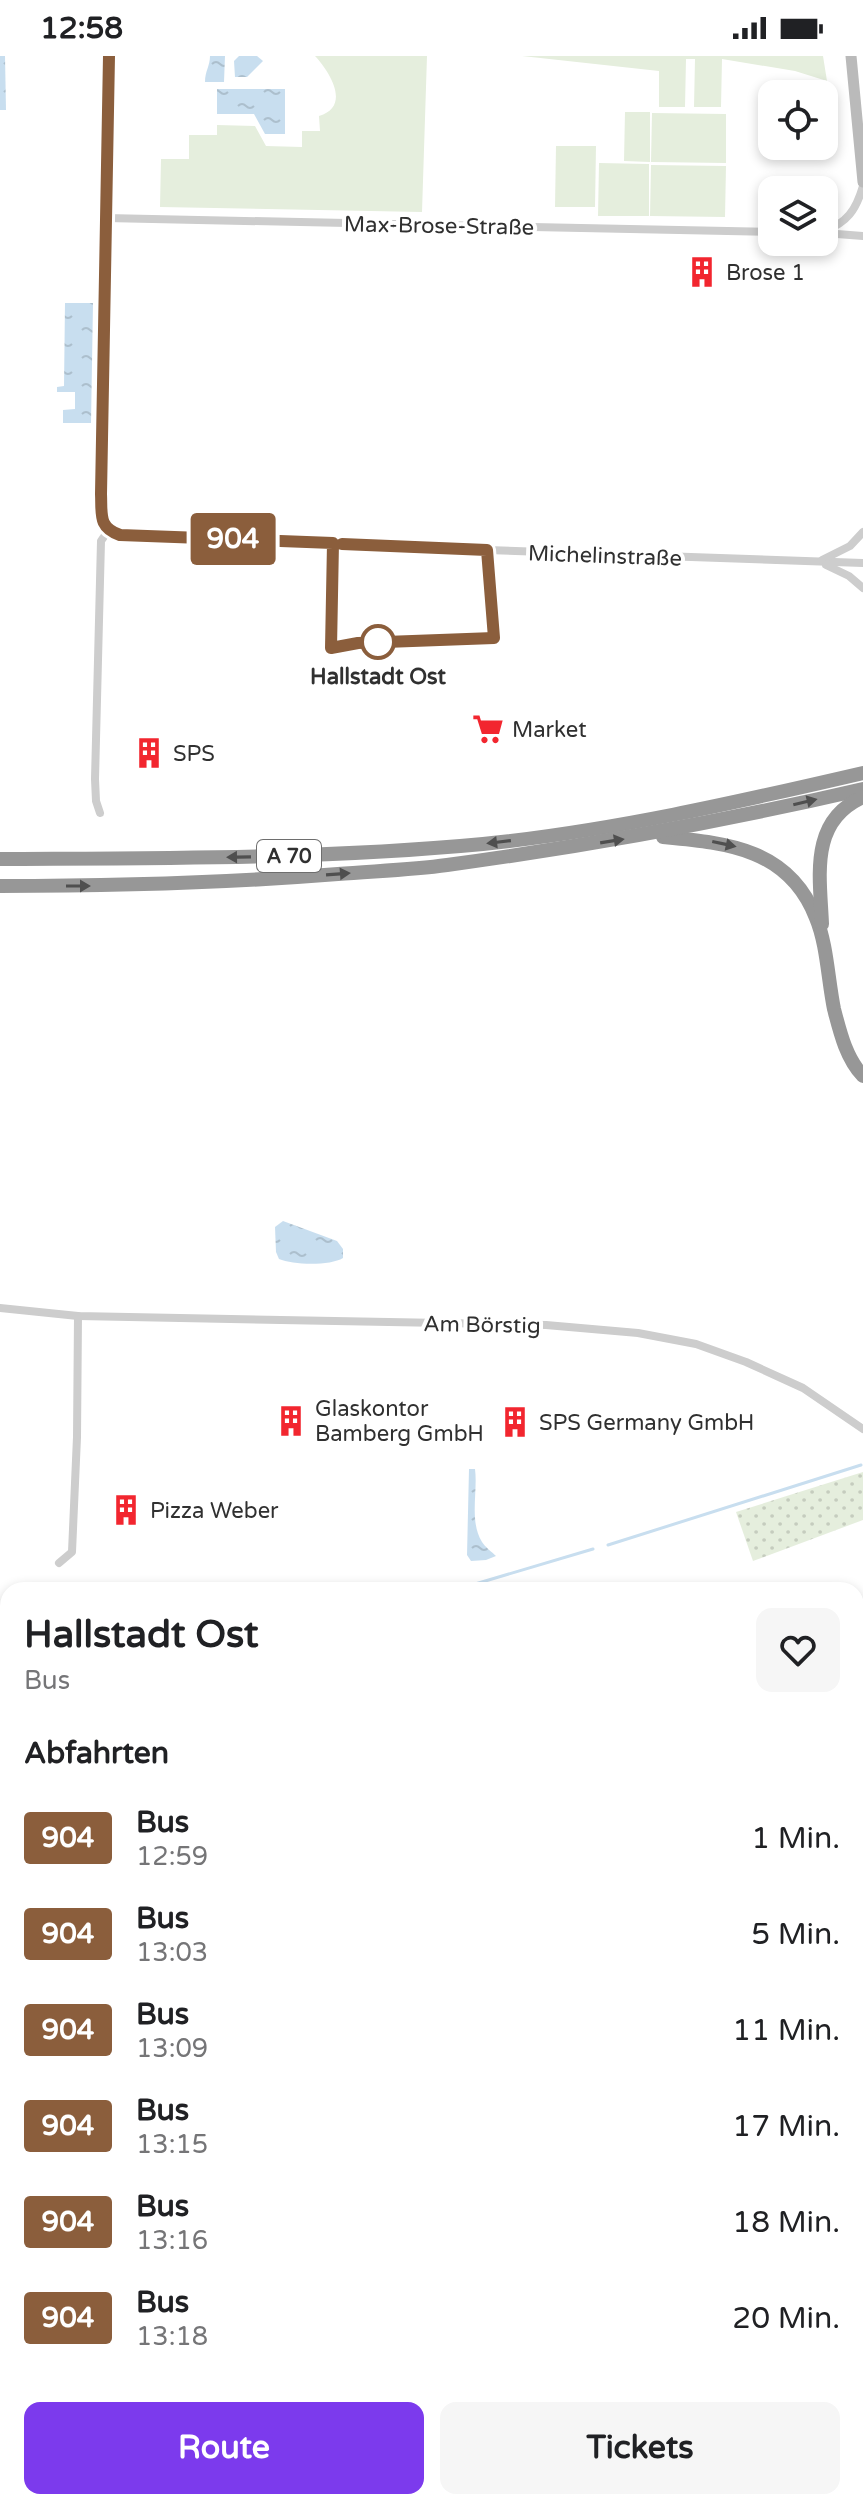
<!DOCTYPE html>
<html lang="de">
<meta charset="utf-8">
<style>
:root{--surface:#fff;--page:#f6f6f6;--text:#202124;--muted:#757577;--accent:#7c3aed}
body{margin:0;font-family:"Varela Round",sans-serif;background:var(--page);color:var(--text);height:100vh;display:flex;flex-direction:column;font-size:30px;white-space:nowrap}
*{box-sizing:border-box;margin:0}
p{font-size:26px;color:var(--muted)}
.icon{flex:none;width:44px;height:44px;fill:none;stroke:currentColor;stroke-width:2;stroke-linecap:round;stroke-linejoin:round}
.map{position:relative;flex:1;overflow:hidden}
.sheet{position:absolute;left:0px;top:1526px;width:864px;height:928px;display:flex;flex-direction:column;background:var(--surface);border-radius:24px 24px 0 0;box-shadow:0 4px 12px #0003}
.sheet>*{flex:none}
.badge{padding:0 16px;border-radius:6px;font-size:28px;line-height:52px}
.controls{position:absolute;left:758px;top:24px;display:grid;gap:16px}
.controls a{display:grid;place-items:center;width:80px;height:80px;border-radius:16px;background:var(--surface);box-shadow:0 4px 12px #0003;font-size:40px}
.map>.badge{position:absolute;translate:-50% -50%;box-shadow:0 0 0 4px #fff}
h2{padding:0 24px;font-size:30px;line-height:72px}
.round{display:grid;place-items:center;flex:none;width:84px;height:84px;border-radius:16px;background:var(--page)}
.headline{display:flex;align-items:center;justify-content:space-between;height:136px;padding:0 24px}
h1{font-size:38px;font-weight:700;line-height:60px}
.primary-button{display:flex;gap:16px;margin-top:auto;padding:16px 24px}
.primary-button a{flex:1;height:92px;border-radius:16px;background:var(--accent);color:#fff;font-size:32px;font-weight:700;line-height:92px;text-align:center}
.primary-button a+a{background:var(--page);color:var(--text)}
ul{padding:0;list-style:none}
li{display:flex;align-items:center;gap:24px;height:96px;padding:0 24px}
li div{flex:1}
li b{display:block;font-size:30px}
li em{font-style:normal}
li .badge{min-width:88px;font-weight:700;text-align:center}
.status{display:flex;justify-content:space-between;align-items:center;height:56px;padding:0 40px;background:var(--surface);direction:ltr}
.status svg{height:22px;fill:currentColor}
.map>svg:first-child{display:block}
.grass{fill:#e5eedd}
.garden{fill:url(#garden-dots)}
.water{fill:url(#water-ripples)}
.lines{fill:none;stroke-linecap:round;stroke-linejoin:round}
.stream{stroke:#c8deef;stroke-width:3}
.street{stroke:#cdcdcd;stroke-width:8}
.secondary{stroke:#bababa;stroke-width:11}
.highway{stroke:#979797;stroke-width:14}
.oneway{fill:#4f4f4f}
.line-casing{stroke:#fff;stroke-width:18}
.line{stroke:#8b5e3c;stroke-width:12}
.stop-dot{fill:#fff;stroke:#8b5e3c;stroke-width:4}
.labels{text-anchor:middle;stroke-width:8;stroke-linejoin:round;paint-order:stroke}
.shield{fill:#fff;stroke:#6e6e6e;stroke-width:2}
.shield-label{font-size:20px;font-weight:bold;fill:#303030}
.street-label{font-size:22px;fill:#303030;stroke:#fff}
.poi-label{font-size:22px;fill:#303030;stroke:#fff;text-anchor:start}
.stop-label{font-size:22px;font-weight:bold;fill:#303030;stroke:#fff}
</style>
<div class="status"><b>12:58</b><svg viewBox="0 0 49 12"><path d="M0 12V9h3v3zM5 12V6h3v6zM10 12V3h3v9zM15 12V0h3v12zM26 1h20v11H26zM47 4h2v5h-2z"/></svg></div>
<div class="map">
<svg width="863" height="2454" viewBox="0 0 863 2454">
<defs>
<pattern id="garden-dots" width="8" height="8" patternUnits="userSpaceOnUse" patternTransform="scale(2)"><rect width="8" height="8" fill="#e5eedd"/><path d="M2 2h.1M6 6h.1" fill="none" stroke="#c5ccbe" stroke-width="1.8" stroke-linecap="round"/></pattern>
<pattern id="water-ripples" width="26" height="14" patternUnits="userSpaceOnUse" patternTransform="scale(2)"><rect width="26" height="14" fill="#c8deef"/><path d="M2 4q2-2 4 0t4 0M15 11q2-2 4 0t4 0" fill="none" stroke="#acbfcd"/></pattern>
</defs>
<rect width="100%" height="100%" fill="#fff"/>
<g class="grass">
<path d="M315,0H427L422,156L160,151L161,103H189V79H217V69L255,70L266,90L302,91V75H320L319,60C352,50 329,15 315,0Z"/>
<polygon points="522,0 823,0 827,25 795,15 722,3 721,51 694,51 695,3 686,3 685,51 659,51 659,15"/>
<polygon points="625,56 650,56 650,106 624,105"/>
<polygon points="652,57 726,58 726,107 651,106"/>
<polygon points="556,90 596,90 595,151 555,151"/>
<polygon points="599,107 649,108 649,160 598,160"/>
<polygon points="651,109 726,110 725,161 650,160"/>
<polygon points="8,2355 8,2396 0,2401 0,2361"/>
</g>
<polygon class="garden" points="863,1416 863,1464 753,1505 736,1456"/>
<g class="water">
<polygon points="0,0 5,0 6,54 0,54"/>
<path d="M210,0H225L224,26H205C205,15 210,10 210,0Z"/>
<polygon points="239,0 257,0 263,5 247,21 235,21 234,5"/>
<polygon points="217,33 285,33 285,78 265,78 254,58 217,58"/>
<polygon points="65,247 93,247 91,367 63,367 63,354 75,353 75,336 57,336 57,331 64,330"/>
<path d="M283,1165L337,1185L343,1193V1202C330,1210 293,1209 279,1203L276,1196L275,1171Z"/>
<path d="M469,1413H475C478,1436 469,1465 482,1486C485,1491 492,1496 496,1500L486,1504L471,1505L467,1499Z"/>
</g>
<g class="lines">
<g class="stream">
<polyline points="608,1489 861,1409"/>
<polyline points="455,1534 593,1493"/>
<polyline points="0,1607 8,1607"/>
<polyline points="0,1795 8,1789"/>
<polyline points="0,2252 8,2246"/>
<polyline points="258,2454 267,2446"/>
</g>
<g class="street">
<path d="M109,0L101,438C103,488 118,481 162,479L487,494L863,507"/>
<polyline points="106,162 772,176"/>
<path d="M824,175C847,167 856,154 863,130"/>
<polyline points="824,177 863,180"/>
<polyline points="822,504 850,490 863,476"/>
<polyline points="826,509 849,520 863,532"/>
<polyline points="100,757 96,745 95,723 101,485 108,475"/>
<polyline points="0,1252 78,1260 546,1269 638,1277 696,1288 746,1306 803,1332 863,1373"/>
<polyline points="59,1507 72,1496 77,1381 78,1260"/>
<polyline points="856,1716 863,1724"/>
<polyline points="856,2033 863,2038"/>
<polyline points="856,2090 863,2079"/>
<polyline points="530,2454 539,2446"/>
</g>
<g class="secondary">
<polyline points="851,0 863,126"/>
<polyline points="856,1804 863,1794"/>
<polyline points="346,2454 354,2446"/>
</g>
<g class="highway">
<path d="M663,781C726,787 789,792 816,862C827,888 828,924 834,953C840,976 846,1002 863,1020"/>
<path d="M0,803C161,802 323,803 483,788C611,775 738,746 863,717"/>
<path d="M0,830C113,830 226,827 338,818C374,815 411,814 447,809C587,790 725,765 863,733"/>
<path d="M822,868C820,820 809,765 863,741"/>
</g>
</g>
<defs><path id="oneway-solid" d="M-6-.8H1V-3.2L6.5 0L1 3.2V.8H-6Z" transform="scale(2)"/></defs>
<g class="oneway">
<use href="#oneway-solid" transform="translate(805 746) rotate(-13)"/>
<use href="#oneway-solid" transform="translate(612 785) rotate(-9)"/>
<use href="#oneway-solid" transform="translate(499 786) rotate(173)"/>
<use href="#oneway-solid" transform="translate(724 788) rotate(12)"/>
<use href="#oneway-solid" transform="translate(239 801) rotate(179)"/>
<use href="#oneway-solid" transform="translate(338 818) rotate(-4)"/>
<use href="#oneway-solid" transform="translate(78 830)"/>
</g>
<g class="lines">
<defs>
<path id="line" d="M109,0L101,438C102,459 98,471 120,479L333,487L331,592L358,587L494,582L487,494L342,488"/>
</defs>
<use href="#line" class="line-casing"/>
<use href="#line" class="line"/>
</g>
<defs>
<symbol id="building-bare" viewBox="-9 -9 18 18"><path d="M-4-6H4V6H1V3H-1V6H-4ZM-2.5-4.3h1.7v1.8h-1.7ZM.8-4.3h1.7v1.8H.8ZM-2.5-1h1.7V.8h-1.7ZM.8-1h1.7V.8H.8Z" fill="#f2262f" stroke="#fff" stroke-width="2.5" paint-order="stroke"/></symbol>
<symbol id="supermarket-bare" viewBox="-9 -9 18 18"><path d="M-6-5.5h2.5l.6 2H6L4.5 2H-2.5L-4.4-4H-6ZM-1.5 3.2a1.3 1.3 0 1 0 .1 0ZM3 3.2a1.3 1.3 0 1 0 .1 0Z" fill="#f2262f" stroke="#fff" stroke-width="2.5" paint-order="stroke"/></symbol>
</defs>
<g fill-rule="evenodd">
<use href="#building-bare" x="680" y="194" width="44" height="44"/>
<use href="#supermarket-bare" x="466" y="651" width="44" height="44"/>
<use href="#building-bare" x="127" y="675" width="44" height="44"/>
<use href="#building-bare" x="269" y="1343" width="44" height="44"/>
<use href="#building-bare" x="493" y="1344" width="44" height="44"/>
<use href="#building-bare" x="104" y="1432" width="44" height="44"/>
</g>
<circle class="stop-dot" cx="378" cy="586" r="16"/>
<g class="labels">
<rect class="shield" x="257" y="784" width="64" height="32" rx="6"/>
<g class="shield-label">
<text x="289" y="807">A 70</text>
</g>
<g class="street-label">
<text transform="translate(439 169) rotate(1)" y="8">Max-Brose-Straße</text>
<text transform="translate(605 499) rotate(2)" y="8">Michelinstraße</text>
<text transform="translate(482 1268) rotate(1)" y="8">Am Börstig</text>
</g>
<g class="poi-label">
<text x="726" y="224">Brose 1</text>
<text x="512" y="681">Market</text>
<text x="173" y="705">SPS</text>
<text x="315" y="1360">Glaskontor<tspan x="315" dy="25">Bamberg GmbH</tspan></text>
<text x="539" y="1374">SPS Germany GmbH</text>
<text x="150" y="1462">Pizza Weber</text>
</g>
<g class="stop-label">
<text x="378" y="628">Hallstadt Ost</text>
</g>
</g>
</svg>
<div class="controls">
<a><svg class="icon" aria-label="locate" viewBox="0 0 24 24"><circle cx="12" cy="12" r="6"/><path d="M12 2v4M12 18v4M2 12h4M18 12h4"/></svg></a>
<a><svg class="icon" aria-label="layers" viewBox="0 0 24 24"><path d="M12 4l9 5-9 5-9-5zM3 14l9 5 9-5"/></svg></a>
</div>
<b class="badge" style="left:233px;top:483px;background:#8b5e3c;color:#fff">904</b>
<section class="sheet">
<div class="headline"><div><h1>Hallstadt Ost</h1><p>Bus</p></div><a class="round"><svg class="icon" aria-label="heart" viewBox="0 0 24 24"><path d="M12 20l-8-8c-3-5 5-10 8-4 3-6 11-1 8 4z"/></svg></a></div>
<h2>Abfahrten</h2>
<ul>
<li><span class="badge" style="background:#8b5e3c;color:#fff">904</span><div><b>Bus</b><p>12:59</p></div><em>1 Min.</em></li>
<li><span class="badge" style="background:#8b5e3c;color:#fff">904</span><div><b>Bus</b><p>13:03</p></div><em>5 Min.</em></li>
<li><span class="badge" style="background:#8b5e3c;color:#fff">904</span><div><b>Bus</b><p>13:09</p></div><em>11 Min.</em></li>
<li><span class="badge" style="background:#8b5e3c;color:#fff">904</span><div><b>Bus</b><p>13:15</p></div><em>17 Min.</em></li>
<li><span class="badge" style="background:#8b5e3c;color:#fff">904</span><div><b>Bus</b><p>13:16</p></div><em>18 Min.</em></li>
<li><span class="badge" style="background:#8b5e3c;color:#fff">904</span><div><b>Bus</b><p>13:18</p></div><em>20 Min.</em></li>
</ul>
<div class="primary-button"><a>Route</a><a>Tickets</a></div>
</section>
</div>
